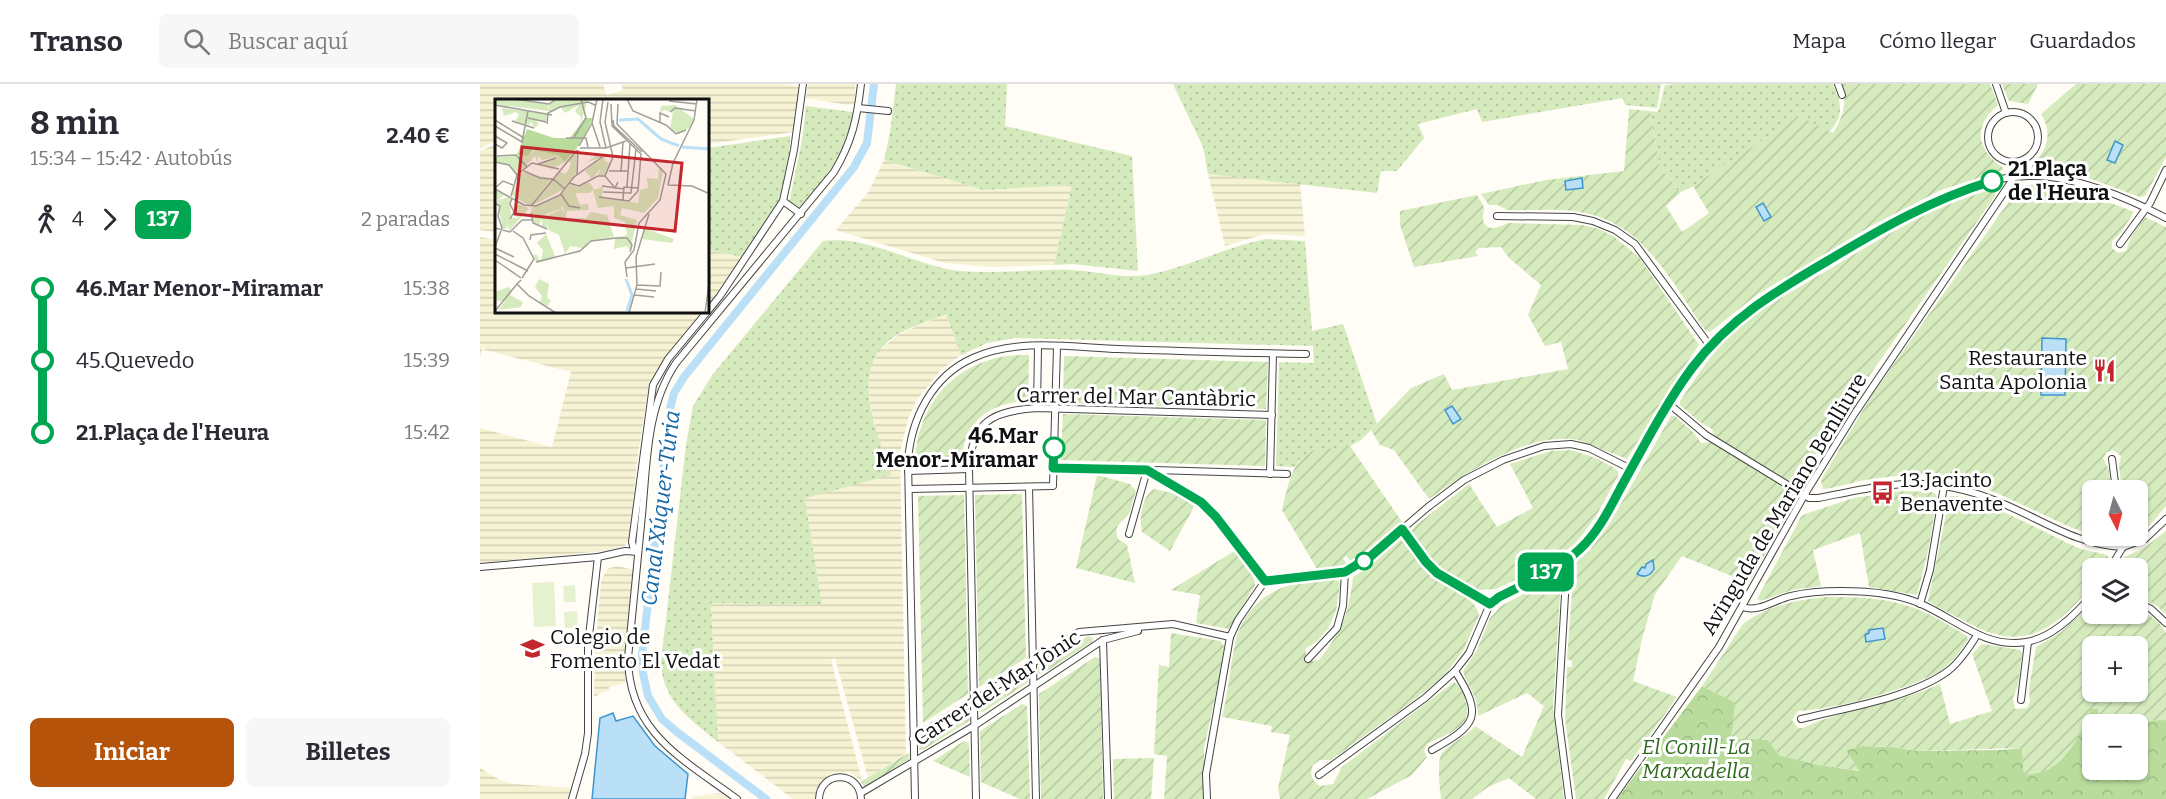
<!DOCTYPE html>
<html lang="es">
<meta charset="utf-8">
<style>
:root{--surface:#fff;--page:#f7f7f7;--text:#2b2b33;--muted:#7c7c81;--line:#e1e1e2;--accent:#b45309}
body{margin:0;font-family:Bitter,serif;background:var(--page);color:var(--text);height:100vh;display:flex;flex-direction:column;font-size:22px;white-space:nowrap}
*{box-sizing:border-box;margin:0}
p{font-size:20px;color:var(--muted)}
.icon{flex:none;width:33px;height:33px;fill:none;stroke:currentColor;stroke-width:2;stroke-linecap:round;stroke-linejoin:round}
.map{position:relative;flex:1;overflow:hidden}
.details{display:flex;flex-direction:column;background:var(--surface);width:480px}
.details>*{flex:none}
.badge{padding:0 12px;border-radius:9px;font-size:21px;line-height:39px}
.needle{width:39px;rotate:174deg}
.tools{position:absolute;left:1602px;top:396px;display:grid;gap:12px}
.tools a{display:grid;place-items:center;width:66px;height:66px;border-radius:9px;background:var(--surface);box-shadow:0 2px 4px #0004;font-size:30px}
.map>.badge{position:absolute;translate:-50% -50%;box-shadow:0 0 0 3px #fff}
.legs{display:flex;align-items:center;gap:9px;height:66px;padding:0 30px;font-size:20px}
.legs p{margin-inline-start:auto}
.overview{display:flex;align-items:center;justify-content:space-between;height:102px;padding:0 30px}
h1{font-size:33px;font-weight:700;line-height:45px}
.action{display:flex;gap:12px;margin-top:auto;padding:12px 30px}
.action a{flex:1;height:69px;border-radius:9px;background:var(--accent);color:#fff;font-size:24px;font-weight:700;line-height:69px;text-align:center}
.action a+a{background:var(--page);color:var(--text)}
ul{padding:0 30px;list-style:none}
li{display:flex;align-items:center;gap:21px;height:72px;font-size:22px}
li i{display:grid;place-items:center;width:9px;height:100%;margin:0 8px;background:currentColor}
li i::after{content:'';width:15px;height:15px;margin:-8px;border:4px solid;border-radius:50%;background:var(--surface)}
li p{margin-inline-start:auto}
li:first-child i{background:linear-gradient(#0000 50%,currentColor 0)}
li:last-child i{background:linear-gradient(currentColor 50%,#0000 0)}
header{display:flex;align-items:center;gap:36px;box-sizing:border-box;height:84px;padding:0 30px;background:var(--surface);border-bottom:2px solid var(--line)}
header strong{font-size:28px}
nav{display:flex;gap:33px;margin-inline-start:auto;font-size:21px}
.search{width:420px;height:54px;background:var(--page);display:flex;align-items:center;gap:15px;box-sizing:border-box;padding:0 21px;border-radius:9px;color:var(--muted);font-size:22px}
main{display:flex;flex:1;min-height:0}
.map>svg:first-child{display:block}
.farmland{fill:url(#farmland-rules)}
.grass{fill:url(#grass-dots)}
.forest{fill:url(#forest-crowns)}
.garden{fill:url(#garden-furrows);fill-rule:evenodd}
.pitch{fill:#e6f2cf}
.water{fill:#b9e0f7;stroke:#3f96cf;stroke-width:1.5}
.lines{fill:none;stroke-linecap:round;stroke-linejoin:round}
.canal{stroke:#b9e0f7;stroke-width:8}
.minor-casing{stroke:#444;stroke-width:8}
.minor{stroke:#fff;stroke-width:6}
.line-1-casing{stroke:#fff;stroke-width:14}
.line-1{stroke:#00a651;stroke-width:9}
.stop-1-dot{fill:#fff;stroke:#00a651;stroke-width:3}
.labels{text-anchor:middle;stroke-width:6;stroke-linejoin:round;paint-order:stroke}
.stop-label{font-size:21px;font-weight:bold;fill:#111;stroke:#fff;text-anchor:start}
.poi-label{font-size:21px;fill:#111;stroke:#fff;text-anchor:start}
.street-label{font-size:21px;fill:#111;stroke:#fff}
.park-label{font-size:21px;font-style:italic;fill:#2f6b1f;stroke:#fff}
.water-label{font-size:22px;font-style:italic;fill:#1768a6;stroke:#fff}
.inset-river{fill:none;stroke:#b9e0f7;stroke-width:3}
.inset-road{fill:none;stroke:#a09f9a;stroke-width:1.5}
.view{fill:#c4262e;fill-opacity:0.15;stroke:#c4262e;stroke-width:3}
.inset-edge{fill:none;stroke:#111;stroke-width:3}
</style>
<header>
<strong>Transo</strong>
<div class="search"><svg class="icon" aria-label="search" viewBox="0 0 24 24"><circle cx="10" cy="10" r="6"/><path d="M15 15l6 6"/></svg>Buscar aquí</div>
<nav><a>Mapa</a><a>Cómo llegar</a><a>Guardados</a></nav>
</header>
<main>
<section class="details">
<div class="overview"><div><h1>8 min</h1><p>15:34 – 15:42 · Autobús</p></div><b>2.40 €</b></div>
<div class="legs"><svg class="icon" aria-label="walk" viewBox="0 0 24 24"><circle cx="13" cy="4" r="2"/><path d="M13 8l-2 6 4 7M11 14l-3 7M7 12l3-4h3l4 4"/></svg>4<svg class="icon" aria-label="forward" viewBox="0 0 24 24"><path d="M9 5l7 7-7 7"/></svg><b class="badge" style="background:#00a651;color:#fff">137</b><p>2 paradas</p></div>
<ul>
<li><i style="color:#00a651"></i><b>46.Mar Menor-Miramar</b><p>15:38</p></li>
<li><i style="color:#00a651"></i><span>45.Quevedo</span><p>15:39</p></li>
<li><i style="color:#00a651"></i><b>21.Plaça de l'Heura</b><p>15:42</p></li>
</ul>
<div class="action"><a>Iniciar</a><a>Billetes</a></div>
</section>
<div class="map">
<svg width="1686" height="715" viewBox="0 0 1686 715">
<defs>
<pattern id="farmland-rules" width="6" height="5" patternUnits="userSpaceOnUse" patternTransform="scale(1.5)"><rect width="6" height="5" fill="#f6f3d4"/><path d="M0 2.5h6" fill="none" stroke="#d2cfb5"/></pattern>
<pattern id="grass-dots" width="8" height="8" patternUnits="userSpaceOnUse" patternTransform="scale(1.5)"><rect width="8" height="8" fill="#d5ebbd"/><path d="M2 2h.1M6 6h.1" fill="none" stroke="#b6c8a1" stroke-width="1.8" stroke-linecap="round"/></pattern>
<pattern id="forest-crowns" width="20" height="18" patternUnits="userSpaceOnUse" patternTransform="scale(1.5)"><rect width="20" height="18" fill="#b9dc9c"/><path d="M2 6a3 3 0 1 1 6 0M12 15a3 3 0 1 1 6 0" fill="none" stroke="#9ebc85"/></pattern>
<pattern id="garden-furrows" width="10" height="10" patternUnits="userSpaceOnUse" patternTransform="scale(1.5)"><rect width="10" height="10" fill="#d5ebbd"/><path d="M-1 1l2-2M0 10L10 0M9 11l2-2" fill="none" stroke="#b6c8a1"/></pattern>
</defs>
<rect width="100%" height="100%" fill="#fffdf5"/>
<g class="farmland">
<polygon points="0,0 123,0 126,11 143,6 141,0 302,0 320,3 313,48 228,60 228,16 16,16 16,57 0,64"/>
<polygon points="328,0 375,0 375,19 368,21 326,14"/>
<polygon points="16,60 16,148 0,146 0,67"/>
<polygon points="404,76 504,106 592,101 574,181 513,183 465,179 356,146 389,107"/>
<polygon points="728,90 820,100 825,152 785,150 745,162"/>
<polygon points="0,153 16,156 16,228 224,228 171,300 167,311 157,378 149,457 144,462 123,467 0,479 0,344 72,363 91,288 4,266 4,259 0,274"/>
<polygon points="228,166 262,173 228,223"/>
<polygon points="466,230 481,271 460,287 436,317 428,335 420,368 426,669 388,694 355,574 351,576 382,697 369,688 352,689 340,698 336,707 335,715 313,715 238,658 231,519 342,521 325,414 396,343 390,320 388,296 390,283 400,266 419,250"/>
<polygon points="136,482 155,486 145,599 129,603 129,605 114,613 115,569 121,497 127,485"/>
<polygon points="0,684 20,696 34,700 91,704 88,715 0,715"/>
<polygon points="240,709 249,715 212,715 212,713"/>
</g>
<g class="grass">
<polygon points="416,0 527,0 525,42 652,72 658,187 592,180 574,181 592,101 504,106 404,76 410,49"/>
<polygon points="693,0 1181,0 1177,24 1145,21 1143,14 1002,38 997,25 938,40 944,54 917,87 901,87 897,109 728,90 723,63"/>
<path d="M1193,0H1353C1361,18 1365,32 1349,48L1319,32L1214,102L1201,108L1196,106L1197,103L1180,84L1170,27L1178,28L1185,1Z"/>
<path d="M326,22L373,28C372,34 372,41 370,47C364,72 336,106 318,126L309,119L322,56Z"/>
<path d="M310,52C310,73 308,94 301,113L262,173L228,166V64Z"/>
<path d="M786,155L825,157L832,247L863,240L897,340L881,356L867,364L820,375L815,383L796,382L799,278L834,279L833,262L535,254L507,259L481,271L466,230C450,237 433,242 418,250C365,283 397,344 411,391L325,414L342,521L231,519L238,658C211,636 182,617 181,578L206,361L213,322L233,290L343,157C390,151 434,182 480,187C517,190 554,185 590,186C615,187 643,195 668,191C708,183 746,163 786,155Z"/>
</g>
<path class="forest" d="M1222,602L1255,618L1288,656L1299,671L1339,681L1379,687L1365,666L1382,662L1413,663L1435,667L1522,666L1542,664L1544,690C1551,689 1561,690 1567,686C1590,674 1602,647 1611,624L1618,625L1621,640H1612V686H1658V640H1642L1656,637L1686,636V715H1137Z"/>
<g class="garden">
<path d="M1362,0H1510L1518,21C1493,42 1496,65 1522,83L1523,86L1461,106L1391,142L1278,210L1230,248L1225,246C1194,202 1166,143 1109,130C1083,123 1053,127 1027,126L1018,121H1009L1001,110L1066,96L1144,87L1149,25L1170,27L1180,84L1197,103L1196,106L1201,108L1186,122L1202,148L1229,129L1213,102L1319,32L1353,49C1363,33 1368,17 1362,0Z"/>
<polygon points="1522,0 1558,0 1548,20 1529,17"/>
<path d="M1596,0H1686V73L1665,112L1660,113L1600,91L1552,83V79C1569,67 1572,47 1561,30Z"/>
<path d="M1555,100L1600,107L1654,128L1641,148L1632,157V164L1638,169L1646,167L1651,153L1665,133L1686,143V422L1670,441L1658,450V406H1642L1639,382L1641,372L1633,366L1627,368L1623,374L1629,386L1631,406H1612V451C1556,433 1506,393 1444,391C1422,391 1400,393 1379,397C1368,400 1355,404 1343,405L1341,396L1392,311L1539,103Z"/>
<path d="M1511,106L1515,108V112L1371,318L1367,317L1363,323L1366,326L1362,332H1358L1319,400H1314L1234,352L1232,345L1220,338L1200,321V317C1215,295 1230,271 1250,252C1279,225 1314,206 1348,186C1400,155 1453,121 1511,106Z"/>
<path d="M997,111C999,115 1003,120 1004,124C1004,125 1003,131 1003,133C1003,150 1020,143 1028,139L1103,141L1119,145L1133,152L1159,173L1219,261L1193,299L1147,375L1098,356C1050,347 986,388 949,415L914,366L900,361L891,346L931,304L964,290L972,306L1088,285L1081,258L1065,262L1048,231L1061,201L1029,174L1021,163L999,164L995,168L998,172L934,183L920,141V127Z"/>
<path d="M549,271L548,317C510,318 482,338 482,379L435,381C436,315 483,269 549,271Z"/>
<polygon points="584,272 788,278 786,325 583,319"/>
<polygon points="583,330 786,336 785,382 581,376"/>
<polygon points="1191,332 1195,332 1213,348 1221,359 1231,358 1309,405 1315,411 1315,417 1269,499 1202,472 1175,510 1162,555 1153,597 1197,613 1151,677 1146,675 1124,715 1096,715 1085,635 1087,583 1092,583 1092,577 1087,575 1094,481 1110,466 1130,439"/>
<path d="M870,362L922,438L899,461L872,480L867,472L863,474L867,481L837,485L802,426C807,407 811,375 832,367C843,362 858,367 870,362Z"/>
<path d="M1090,366C1106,370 1124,376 1138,387V392L1116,432L1099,455L1091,463L1058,485L1016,505L997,506L966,489L948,471L933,450L932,447L935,442L989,400L1017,443L1053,424L1030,380L1071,367Z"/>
<polygon points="617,391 650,400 656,407 649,430 638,441 636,446 638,455 647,461 655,499 596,484"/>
<path d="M674,405L692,409L715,421L690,467L662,448C659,435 661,413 674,405Z"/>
<polygon points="1424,407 1452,408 1456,411 1457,414 1449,463 1437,511 1389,503 1380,449 1333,466 1341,502 1312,506 1280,517 1277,515 1321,433 1325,430 1374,414"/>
<polygon points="542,410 546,574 499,603 495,411"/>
<polygon points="484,411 488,610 443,639 438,412"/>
<path d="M1470,412C1499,411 1566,450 1596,463C1606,467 1617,468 1627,471L1629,475L1624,484H1612V502C1570,550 1541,570 1481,535C1470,529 1458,524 1448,517Z"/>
<polygon points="1686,447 1686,530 1677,522 1658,513 1658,484 1637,484 1644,473 1664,464"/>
<path d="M920,456C929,459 944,485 954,494C969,506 995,511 999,531L984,565L965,591L938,613L851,676H840L833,681C829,690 832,697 840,702L853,700L862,683L974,598C980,602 984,611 986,618C994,645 963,651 947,660L944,667L947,673L932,691L887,715H800L798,704L810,651L791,648L792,642L742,633C748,609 750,585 755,560C766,509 811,494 858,496L860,500L856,527L848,545L836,558L825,565L827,575L832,577L839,576C863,545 868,533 873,493L889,483Z"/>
<polygon points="756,466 774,488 775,501 749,545 716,539 720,511 691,506"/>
<path d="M1077,492H1080L1081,496L1073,622L1084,715H1056L1029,694L1008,703L992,715H961C960,705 957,679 961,671C965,661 986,654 995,642L1042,673L1064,622L1047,609L998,632C998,609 988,605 983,587L997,566L1010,534L1021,522Z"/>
<path d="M1345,513C1373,513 1401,513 1428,522C1449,528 1468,541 1487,552L1488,556C1480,567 1472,579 1460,587C1430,605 1353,626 1318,627L1312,636L1318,644C1326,645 1331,639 1339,637C1380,623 1421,618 1460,600L1470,640L1512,627L1492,570L1502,560L1540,566L1542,569L1538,601L1533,614L1535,625L1547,624L1550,618L1549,605L1556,563L1581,548L1612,520V530H1658V525C1670,531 1680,537 1686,549V636L1656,637L1642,640H1621L1618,625H1611C1602,647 1590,674 1567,686C1561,690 1551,690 1544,691L1542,664L1435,667L1413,663L1382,662L1366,666L1380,687L1339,681L1299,671L1288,656L1251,655L1255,619L1222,602L1263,540C1286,522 1317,516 1345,513ZM1612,562H1658V608H1612Z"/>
<polygon points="691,549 740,557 744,562 740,591 724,664 724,715 684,715 687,672 674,670 679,581 689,583"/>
<polygon points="608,552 613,554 612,558 562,590 557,589 558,584"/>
<polygon points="615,573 620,575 623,715 561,715 559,610"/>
<polygon points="546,593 548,595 547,599 503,628 499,627 499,622"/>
<polygon points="542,620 547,622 550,715 540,715 501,698 500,647"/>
<polygon points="485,631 490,633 489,637 443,666 439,666 440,660"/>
<polygon points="484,657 489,659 490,693 453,677"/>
<polygon points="428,669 430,671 429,675 385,704 381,698"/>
<polygon points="674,674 671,715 634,715 633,675"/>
</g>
<g class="pitch">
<polygon points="74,498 76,542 54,543 52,499"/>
<polygon points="95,501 96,518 84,518 83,502"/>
<polygon points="97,527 98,544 85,544 84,528"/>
</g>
<g class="water">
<polygon points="1635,57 1643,61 1635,79 1627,76"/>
<polygon points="1102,94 1103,104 1086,106 1085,97"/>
<polygon points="1283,119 1291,133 1284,137 1276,123"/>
<polygon points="1562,254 1586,255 1585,311 1561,311"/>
<polygon points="972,322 981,335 973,340 965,326"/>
<path d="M1173,476L1174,485C1170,492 1164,494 1157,490L1162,483L1165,484L1166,480Z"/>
<polygon points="1403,544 1405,555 1386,558 1385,551 1389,549 1389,546"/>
<polygon points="133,629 136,637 153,632 175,662 208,690 205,715 112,715 120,634"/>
</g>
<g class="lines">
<polyline class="canal" points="286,715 197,648 182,635 168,612 163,589 162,571 190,325 194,309 204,293 374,83 387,59 394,0"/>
<defs>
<g id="minor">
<polyline points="1358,0 1362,11"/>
<polyline points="1516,0 1526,29"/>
<polyline points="378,24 408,27"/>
<circle cx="1533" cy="53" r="25"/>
<polyline points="303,117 321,130"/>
<polyline points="1017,132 1093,133 1113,137 1135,146 1155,160 1230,262"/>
<polyline points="1640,160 1670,119 1686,86"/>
<polyline points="228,227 240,212 303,117 314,66 323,0"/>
<path d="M1188,319L1226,351L1329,414H1338C1405,401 1446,389 1514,416C1559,433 1594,461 1643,463"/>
<polyline points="557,324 558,263"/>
<polyline points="1632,375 1636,406"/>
<polyline points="573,383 807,390"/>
<polyline points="428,387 489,385"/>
<polyline points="790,390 793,270"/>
<polyline points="549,403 556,715"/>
<polyline points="429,405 573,402 577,263"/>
<polyline points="922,445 946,478 957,489 1010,520"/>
<polyline points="649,450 667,386 721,418 736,433 785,497 865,488 891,472 948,423 984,396 1023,376 1064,362 1091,360 1109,364 1151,385"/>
<polyline points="1642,452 1643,463"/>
<polyline points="158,468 154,466 152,458 173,301 188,275 227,228"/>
<polyline points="1083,478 1086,494 1078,631 1089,715"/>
<polyline points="0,483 118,473 145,467 158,468"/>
<polyline points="1630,484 1643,463 1665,455 1686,435"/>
<polyline points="1658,519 1671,525 1686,539"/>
<polyline points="1440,520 1450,486 1464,402"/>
<path d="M1263,523C1278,529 1296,515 1311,512C1327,508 1344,507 1361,507C1387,507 1417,509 1441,520C1476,535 1505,565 1546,558C1572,554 1596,530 1612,511"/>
<polyline points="623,556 628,715"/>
<polyline points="828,575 857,544 863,522 865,488"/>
<polyline points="1541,616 1548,558"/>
<path d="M1321,635C1365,624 1431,614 1468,587C1480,578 1489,564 1497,551"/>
<polyline points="433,655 553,579 599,548 693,540 750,553"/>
<path d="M952,666C996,641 1004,633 975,587"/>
<path d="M839,691L945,614L975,587L989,569L1010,520L1019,513C1046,500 1078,486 1100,465C1129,438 1150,387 1168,353C1185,321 1206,291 1229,263C1260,225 1305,202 1346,178C1406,142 1477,94 1548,92C1592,90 1648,114 1686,134"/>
<polyline points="381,709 494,642 623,556 658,547"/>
<polyline points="92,715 105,670 108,649 108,561 118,473"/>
<path d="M257,715C203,675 149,649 148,574C153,526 157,479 162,431C167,380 166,323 196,279L354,88C372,58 377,35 381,0"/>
<path d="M339,715C340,686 380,686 381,715"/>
<path d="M435,715L428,377C431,335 452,292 493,274C536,254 591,263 638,265C701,267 763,269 826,270"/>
<path d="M496,715L489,385C492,337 512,327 557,324L792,331"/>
<polyline points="727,715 726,690 750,553 758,536 785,497"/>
<polyline points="1132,715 1239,563 1325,410 1375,329 1531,98 1536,87 1536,78"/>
</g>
</defs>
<use href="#minor" class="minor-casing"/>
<use href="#minor" class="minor"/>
</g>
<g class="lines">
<defs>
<path id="line-1" d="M574,364L573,384L667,386L721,418L736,433L785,497L865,488L891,472L922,445L946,478L957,489L1010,520L1019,513C1046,499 1078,486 1100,465C1118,448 1129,426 1140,405C1163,364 1184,322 1212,284C1250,234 1296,207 1349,176C1402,144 1453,115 1512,97"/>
</defs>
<use href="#line-1" class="line-1-casing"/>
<use href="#line-1" class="line-1"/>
</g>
<defs>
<symbol id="restaurant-bare" viewBox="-9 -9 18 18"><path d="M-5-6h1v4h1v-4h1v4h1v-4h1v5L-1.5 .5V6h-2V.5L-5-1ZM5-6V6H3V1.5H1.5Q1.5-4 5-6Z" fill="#c4262e" stroke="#fff" stroke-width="2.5" paint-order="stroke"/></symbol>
<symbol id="bus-bare" viewBox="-9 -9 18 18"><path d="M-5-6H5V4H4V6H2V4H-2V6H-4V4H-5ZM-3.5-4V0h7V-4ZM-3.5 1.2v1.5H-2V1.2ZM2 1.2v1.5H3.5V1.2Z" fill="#c4262e" stroke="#fff" stroke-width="2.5" paint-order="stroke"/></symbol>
<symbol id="school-bare" viewBox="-9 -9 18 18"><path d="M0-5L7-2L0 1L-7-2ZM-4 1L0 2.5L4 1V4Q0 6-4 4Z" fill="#c4262e" stroke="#fff" stroke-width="2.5" paint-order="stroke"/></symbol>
</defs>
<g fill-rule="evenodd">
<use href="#restaurant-bare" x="1608" y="270" width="33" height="33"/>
<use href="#bus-bare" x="1386" y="392" width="33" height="33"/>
<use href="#school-bare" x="36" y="548" width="33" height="33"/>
</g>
<g class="stop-1-dot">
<circle cx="1512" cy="97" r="10"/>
<circle cx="574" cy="364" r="10"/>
<circle cx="884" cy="477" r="8"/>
</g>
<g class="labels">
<g class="stop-label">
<text x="1528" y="92">21.Plaça<tspan x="1528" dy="24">de l'Heura</tspan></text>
<text x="558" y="359" text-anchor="end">46.Mar<tspan x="558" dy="24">Menor-Miramar</tspan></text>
</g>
<g class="poi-label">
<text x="1607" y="281" text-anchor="end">Restaurante<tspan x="1607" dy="24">Santa Apolonia</tspan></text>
<text x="1420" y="403">13.Jacinto<tspan x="1420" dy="24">Benavente</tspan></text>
<text x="70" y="560">Colegio de<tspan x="70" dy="24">Fomento El Vedat</tspan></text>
</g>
<g class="street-label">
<text transform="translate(656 313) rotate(1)" y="7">Carrer del Mar Cantàbric</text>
<text transform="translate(1304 420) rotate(-59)" y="7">Avinguda de Mariano Benlliure</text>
<text transform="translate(517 604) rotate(-33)" y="7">Carrer del Mar Jònic</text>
</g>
<g class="park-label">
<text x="1216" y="670">El Conill-La<tspan x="1216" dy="24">Marxadella</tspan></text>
</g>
<g class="water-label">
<text transform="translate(180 424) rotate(-83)" y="8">Canal Xúquer-Túria</text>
</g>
</g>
<g transform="translate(15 15)">
<rect width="214" height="214" fill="#fffdf5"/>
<path d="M180,6L199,20L195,28L184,35L175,30L178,14L170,11L165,13L166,7ZM164,67L168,73L163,99L149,114L127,109L125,116L142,121L135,151L132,147L119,150L120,139L132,136L130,123L119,119V107L103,109L98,91L108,88L107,98L143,104L145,91L153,89L152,79L163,80ZM67,110L72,119H91L96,113L112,116L119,138L94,142L88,149L75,147L70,155L64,136L53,131L51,117ZM149,129L179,140L177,144L147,140ZM51,135L60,157L55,161L42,164L38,157L41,155L46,163L48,151L42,144ZM44,180L54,185L52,199L56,201L53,207L45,203L47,197L40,188ZM13,188L17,191L15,196L28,203L26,208L3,211L10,203L0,201V193Z" fill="#d5ebbd"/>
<path d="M90,19H98L85,45L70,63L64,57L38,51L33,57L22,56L32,30L59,39H75Z" fill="#b9dc9c"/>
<path d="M18,0L53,5L54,12L0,5V1ZM62,0H93L85,27L86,18L80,12L84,6L70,14L65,8L54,14V5ZM7,9L52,15L51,23L40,21L44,25L40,29L36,23L34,26L20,22L24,16L21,13L9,17ZM40,51L63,56L70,63L57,70L44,65L61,58L47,61L43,57V64L40,57L31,67L24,60L31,68L22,76L16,67L0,63V58L33,57ZM82,53L81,75L70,89L66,86L69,90L37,107L64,72L70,75L73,72L76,64L72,62ZM103,55H109L110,62L116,65L109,76H103L106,69L97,80L90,72L105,59L92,63ZM27,73L56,80L35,107L16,96ZM94,83L99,90L95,94H80L85,106L93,105L94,111L72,112L71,118L67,106L66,110L51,115L52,129L47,127V120L44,126L38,123L36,109L66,96L75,107L67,95L75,85L82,88ZM0,91L9,96L3,101L15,98L16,119H24L18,116L23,105L34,109L14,132L13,127L8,132Z" fill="#d5ebbd"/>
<path class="inset-river" d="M124,21L143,20L166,40L184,47M187,48L215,50M131,180L137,196L132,212"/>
<path class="inset-road" d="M19,0L54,5L61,0M108,0L105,23L111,49M132,0L138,12L171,26L181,35L191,31M174,2L202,5M123,5L122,25L171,75L165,101L144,124L139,151L130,163L132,178M0,6L57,16M175,13L180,9L201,12M33,19L51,23M0,21L29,39M118,21L119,27L147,53M17,22L39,29M97,24L105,48M165,24V14L174,18M52,25L53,14L65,8L93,3L100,6M0,27L27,43L33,12M0,37L12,44L7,49L0,45M79,38L91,19L86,0M71,39H91L93,48M84,47L97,24L102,0M85,49H111L131,42M2,57L21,56L32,68M0,63L14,66L22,76M43,65L61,59M29,72L45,79L58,80L70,90M114,72H133M126,73L128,43M82,76L83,51M110,77L118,58L110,23L113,3M74,84L84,87L103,77H110L120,89L123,83M173,86L178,64L199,21L202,0M173,86L197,87L215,95M107,87L129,90M132,88L135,45M0,89L8,82L18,86M0,90L29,106L41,107L65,96L79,78L107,58M108,93L136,94L141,50M66,95L74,107L85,109M16,97L22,76L37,64L64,70M104,98L134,102L143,92L146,55L117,27L116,5M128,101L129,88L143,89M0,104L5,107L3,117L7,129L0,148M36,107L82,51M36,114L38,124L52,130M15,120L19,113L15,105L17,99M0,129L15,133L27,121H37M18,132L28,139L39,160L27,179M35,141L36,136L51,134M0,149L19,158M0,155L33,172M0,161L26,179M41,163L85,152L96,142L121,139H132L137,146L135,153M131,169L160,165M26,181L22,185L34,197L61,214M142,186L165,187L166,173M141,190L161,192M139,196L159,198M0,212L22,185M134,214L142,186L141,158L154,115M210,214L215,178"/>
<path class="view" d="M27,48L187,64L180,132L20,115Z"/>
<rect width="214" height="214" class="inset-edge"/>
</g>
</svg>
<div class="tools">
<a><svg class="needle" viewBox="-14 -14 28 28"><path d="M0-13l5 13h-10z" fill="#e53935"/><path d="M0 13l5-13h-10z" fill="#7c7c81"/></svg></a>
<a><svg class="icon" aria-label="layers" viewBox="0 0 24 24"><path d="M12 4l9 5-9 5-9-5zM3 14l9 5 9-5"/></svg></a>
<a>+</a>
<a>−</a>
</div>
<b class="badge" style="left:1066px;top:488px;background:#00a651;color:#fff">137</b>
</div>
</main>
